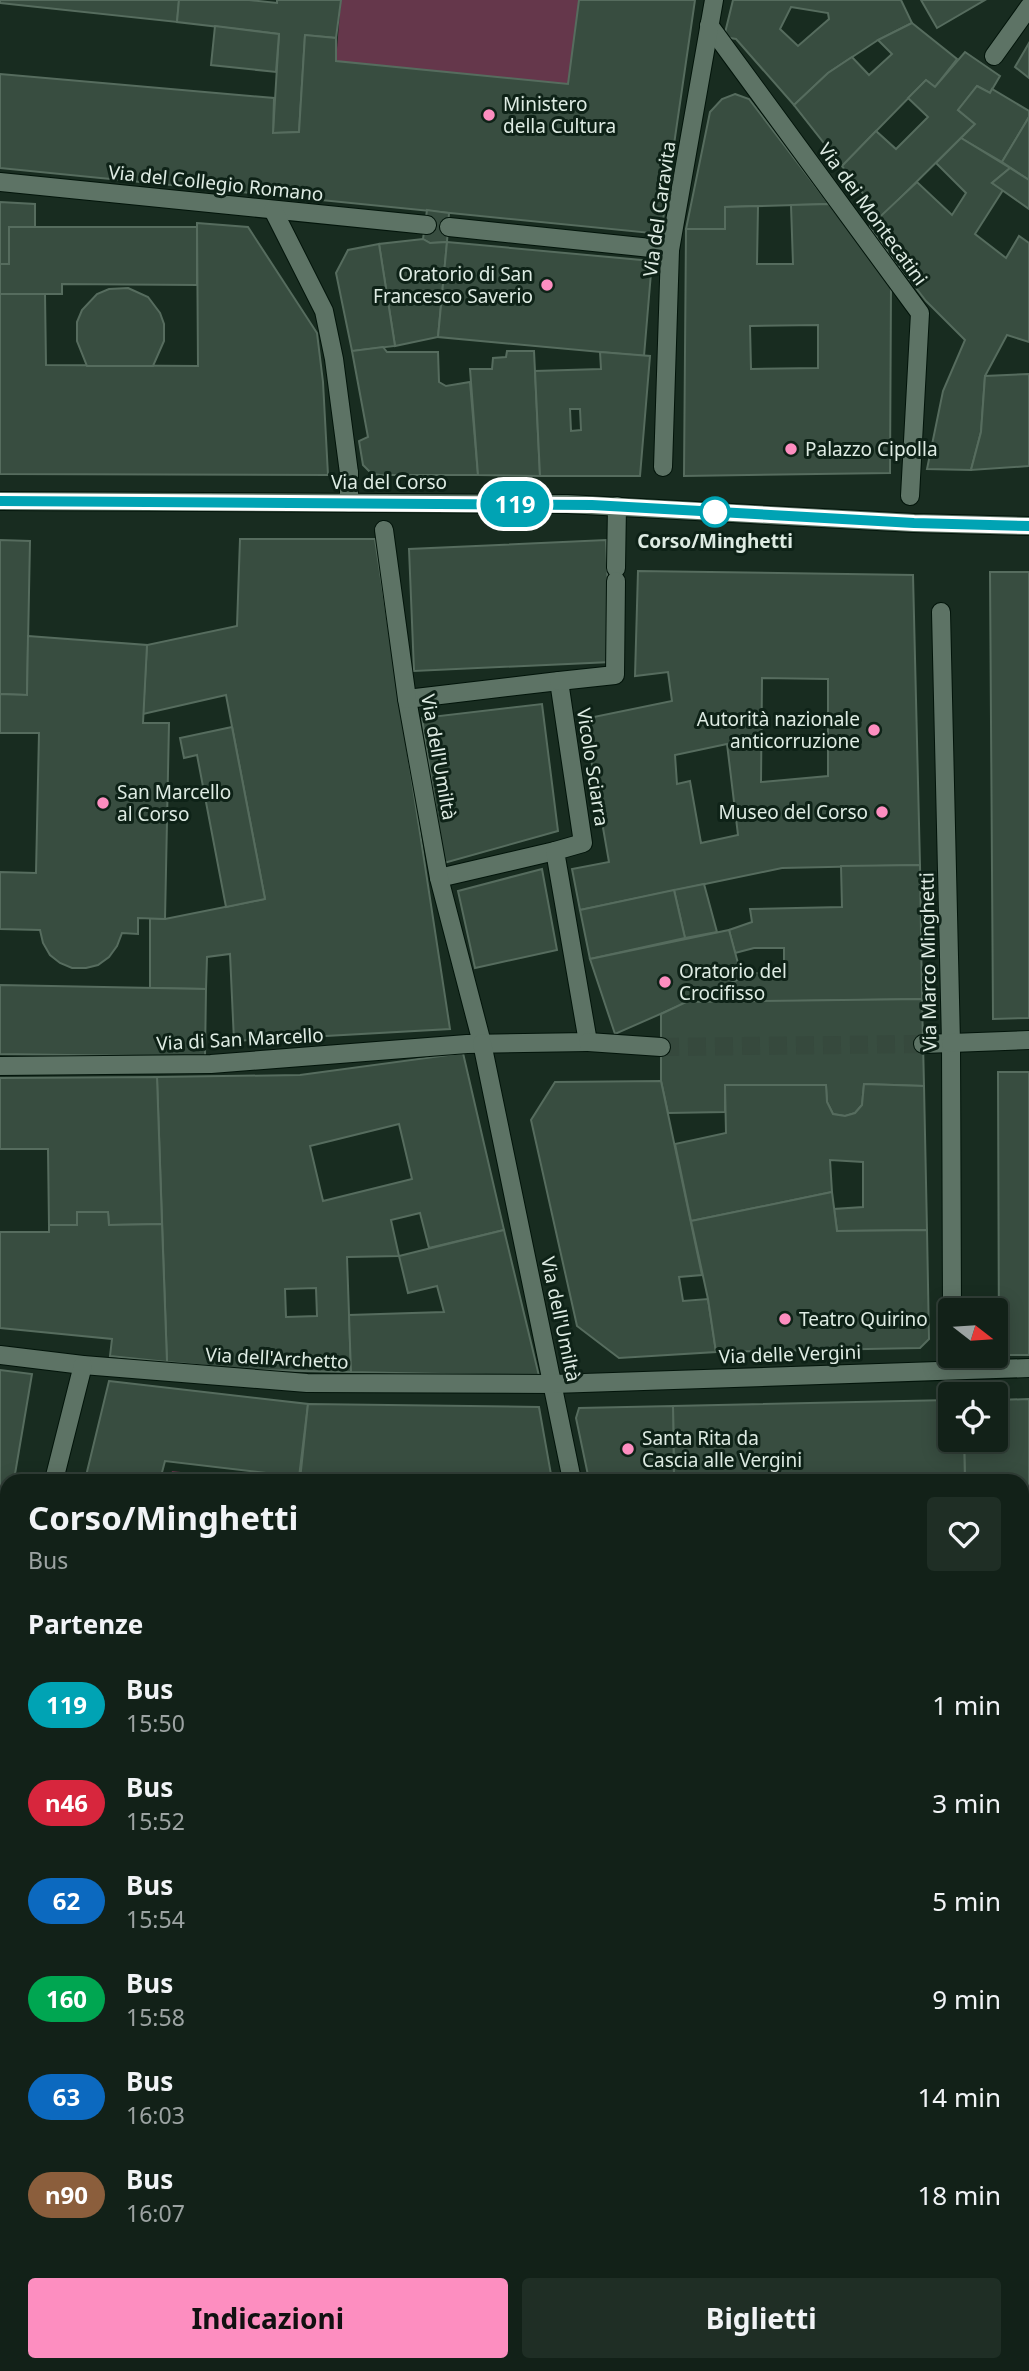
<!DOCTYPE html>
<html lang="it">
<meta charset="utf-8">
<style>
:root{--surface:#122118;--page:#1f2e25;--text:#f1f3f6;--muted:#9ca3a2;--line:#313e37;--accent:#fd8ec0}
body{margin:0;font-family:"Noto Sans",sans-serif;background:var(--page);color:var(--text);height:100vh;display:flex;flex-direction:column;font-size:26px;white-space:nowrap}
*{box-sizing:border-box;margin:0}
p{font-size:23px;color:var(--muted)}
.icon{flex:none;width:38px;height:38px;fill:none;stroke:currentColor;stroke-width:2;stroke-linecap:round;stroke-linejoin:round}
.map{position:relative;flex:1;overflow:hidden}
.drawer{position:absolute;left:0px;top:1474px;width:1029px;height:898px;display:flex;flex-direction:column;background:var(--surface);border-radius:21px 21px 0 0;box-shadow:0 4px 18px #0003,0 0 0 2px var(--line)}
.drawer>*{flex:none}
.badge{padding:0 14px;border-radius:23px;font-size:24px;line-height:46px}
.needle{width:46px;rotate:107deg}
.fabs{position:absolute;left:938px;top:1298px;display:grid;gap:14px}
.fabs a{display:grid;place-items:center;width:70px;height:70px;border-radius:7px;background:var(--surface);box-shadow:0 4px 18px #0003,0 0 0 2px var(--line);font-size:35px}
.map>.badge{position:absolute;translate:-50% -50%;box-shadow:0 0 0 4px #fff}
h2{padding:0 28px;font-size:26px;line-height:63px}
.round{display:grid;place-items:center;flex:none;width:74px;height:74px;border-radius:7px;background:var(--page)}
.summary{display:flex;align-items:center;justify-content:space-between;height:119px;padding:0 28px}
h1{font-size:33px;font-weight:700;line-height:52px}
.button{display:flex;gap:14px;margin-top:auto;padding:14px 28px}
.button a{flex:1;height:80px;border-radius:7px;background:var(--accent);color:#111;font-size:28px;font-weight:700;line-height:80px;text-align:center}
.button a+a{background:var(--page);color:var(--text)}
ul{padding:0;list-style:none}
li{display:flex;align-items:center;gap:21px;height:98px;padding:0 28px}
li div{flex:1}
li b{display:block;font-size:26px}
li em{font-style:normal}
li .badge{min-width:77px;font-weight:700;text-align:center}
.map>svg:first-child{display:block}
.green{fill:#65374b}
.building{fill:#384d40;stroke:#566c5e;stroke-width:2;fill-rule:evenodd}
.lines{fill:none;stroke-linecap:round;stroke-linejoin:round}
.pedestrian-tunnel{stroke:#36493d;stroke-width:18;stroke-dasharray:18 9;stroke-linecap:butt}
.service-casing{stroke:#02140a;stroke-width:20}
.pedestrian-casing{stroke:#02140a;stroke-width:20}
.minor-casing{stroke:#02140a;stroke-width:20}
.service{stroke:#5d7365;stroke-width:18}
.pedestrian{stroke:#5d7365;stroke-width:18}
.minor{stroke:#5d7365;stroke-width:18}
.line-casing{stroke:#fff;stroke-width:16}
.line{stroke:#00a3b4;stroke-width:10}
.poi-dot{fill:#fd8ec0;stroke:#0e2217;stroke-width:2.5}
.stop-dot{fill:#fff;stroke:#00a3b4;stroke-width:3.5}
.labels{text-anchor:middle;stroke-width:6;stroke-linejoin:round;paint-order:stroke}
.poi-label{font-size:19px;fill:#deebe3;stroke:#0e2217;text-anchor:start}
.street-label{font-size:19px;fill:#deebe3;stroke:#0e2217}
.stop-label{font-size:19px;font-weight:bold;fill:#deebe3;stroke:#0e2217}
</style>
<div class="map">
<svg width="1029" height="2371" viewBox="0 0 1029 2371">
<rect width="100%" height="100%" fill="#182c20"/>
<g class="green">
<polygon points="341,0 579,0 568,84 336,61"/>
<polygon points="172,1471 252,1480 169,1480"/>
</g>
<g class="building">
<polygon points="0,0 179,0 177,22 0,3"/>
<polygon points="179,0 249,0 277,3 277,0 341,0 336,38 305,35 299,132 273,133 279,34 177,22"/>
<polygon points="579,0 695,0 661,234 0,168 0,74 274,98 273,133 299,132 305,35 336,38 336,61 568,84"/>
<path d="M733,0H901L912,23L878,40L828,73L794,105L736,39L724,37ZM791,7L828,13L829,19L798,46L780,29Z"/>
<polygon points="921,0 985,0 937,28"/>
<polygon points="912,23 957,59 935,87 926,80 842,166 794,105 828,73 852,57 869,75 892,54 878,40"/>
<polygon points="215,26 279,34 276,72 211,65"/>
<polygon points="1029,43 1029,78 1015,67"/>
<polygon points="965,52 1000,76 990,93 977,86 958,110 975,124 881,217 842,166 876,131 896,149 928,117 908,98 926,80 935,87"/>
<polygon points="977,86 990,93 992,89 1029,111 1029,117 1002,162 961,138 975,124 958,110"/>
<polygon points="735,94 749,99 829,204 725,207 725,229 686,229 710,112 722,99"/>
<polygon points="1029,117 1029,180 1002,162"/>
<polygon points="961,138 1010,168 992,183 1003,190 975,234 1006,258 1019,236 1029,243 1029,342 1007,335 985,376 981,432 971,470 927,469 943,391 965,340 926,301 869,227 917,182 952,215 966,193 936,163"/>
<polygon points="1010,168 1029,180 1029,209 992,183"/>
<polygon points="0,202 35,204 35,227 9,227 9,264 0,264"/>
<path d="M829,204L891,285L890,473L684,476L686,229H725V207L758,206L757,264H793L791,205ZM818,325V368L751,369L750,326Z"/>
<polygon points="427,210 449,213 447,242 430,243 423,239"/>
<polygon points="197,223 248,227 317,333 323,382 328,475 0,474 0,294 45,294 46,365 198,366"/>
<polygon points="9,227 197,227 197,285 62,284 62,294 0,294 0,264 9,264"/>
<polygon points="423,239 430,243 447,242 438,337 395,346 379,244"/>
<polygon points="447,242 652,261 644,356 438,337"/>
<polygon points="379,244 395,346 352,351 336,273 348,250"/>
<polygon points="128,288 148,297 160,313 164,324 164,341 153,366 87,366 77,341 77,322 82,310 97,294 109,289"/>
<polygon points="383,347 387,352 438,352 439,382 446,386 470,382 478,475 380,475 372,474 363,465 359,441 368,437 352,351"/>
<polygon points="507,351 534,351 540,476 478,475 470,369 492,369 493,358 506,357"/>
<path d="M600,352L650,356L640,476H540L535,371L601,369ZM570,409H580L581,430L571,431Z"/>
<polygon points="1029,374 1029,466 971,470 981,432 985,376"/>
<polygon points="240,539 375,539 450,1029 234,1041 230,954 207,957 206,989 150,988 150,918 165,919 265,899 226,695 143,714 147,645 237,626"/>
<polygon points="0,540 30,541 27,695 0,694"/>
<polygon points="606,540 611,662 414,671 409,549"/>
<path d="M638,571L913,575L920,865L782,868L580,910L572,869L609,862L584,719L672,701L668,672L635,676ZM762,678L828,679V776L761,782ZM727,744L738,835L701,843L690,781L677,784L675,755Z"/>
<polygon points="990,572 1029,572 1029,1018 993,1019"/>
<polygon points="28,636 147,645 143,723 169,723 165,919 138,918 138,934 122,933 117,946 109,957 98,965 86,968 72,968 60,963 50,955 43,943 40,930 0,929 0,872 36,873 39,733 0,733 0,694 27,695"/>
<polygon points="542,704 558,831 444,863 422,718"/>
<polygon points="232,727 265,899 226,907 197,755 184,758 180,738"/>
<polygon points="920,865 922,999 723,1002 722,986 749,973 784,973 784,948 754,948 735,953 729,930 752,922 750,909 842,907 841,866"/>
<polygon points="542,869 557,950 475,968 458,891"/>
<polygon points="704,884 717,932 685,938 674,890"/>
<polygon points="674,890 685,938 590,959 580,910"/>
<polygon points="729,930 742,978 615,1034 590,959"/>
<polygon points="0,985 206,989 205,1057 0,1054"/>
<polygon points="922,999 924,1086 864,1084 862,1105 855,1113 845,1116 833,1114 827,1102 826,1085 725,1085 725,1112 668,1113 661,1081 661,1014 686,1002"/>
<path d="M463,1053L504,1230L429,1248L420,1213L391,1220L399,1256L347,1257L351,1372L249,1370L167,1362L157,1077L300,1075ZM399,1124L412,1179L323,1201L310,1146ZM316,1288L317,1316L286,1317L285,1289Z"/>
<polygon points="998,1072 1029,1072 1029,1355 999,1355"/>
<polygon points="157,1077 162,1224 109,1225 108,1212 77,1212 77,1225 49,1225 48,1149 0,1149 0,1078"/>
<polygon points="661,1081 702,1275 679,1277 683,1301 708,1299 716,1352 619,1358 577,1326 531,1120 555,1082"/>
<polygon points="864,1084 924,1086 927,1230 837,1231 834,1209 863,1207 863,1162 830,1160 832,1192 691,1221 675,1144 726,1133 725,1085 826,1085 827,1102 833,1114 845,1116 855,1113 862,1105"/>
<polygon points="832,1192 837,1231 927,1230 929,1339 920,1348 716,1352 708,1299 691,1221"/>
<polygon points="77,1212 108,1212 109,1225 162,1224 167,1362 110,1356 112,1339 0,1328 0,1232 49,1232 49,1225 77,1225"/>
<polygon points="504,1230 539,1376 351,1372 349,1315 444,1312 437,1286 408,1293 399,1256"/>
<polygon points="0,1370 32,1374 14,1480 7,1480 7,1524 0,1566"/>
<polygon points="109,1381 308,1404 299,1477 165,1461 160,1480 85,1480"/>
<polygon points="1029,1399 1029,1524 1022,1524 1022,1480 965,1480 964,1440 996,1440 996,1400"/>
<polygon points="950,1400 950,1440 964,1440 965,1480 674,1480 673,1406"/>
<polygon points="308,1404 539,1407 552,1480 457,1480 456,1475 369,1473 370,1480 300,1480"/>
<polygon points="673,1406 674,1480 589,1480 576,1418 579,1408"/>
<rect x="1022" y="1564" width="7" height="34"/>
<polygon points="1022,1618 1029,1618 1029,1733 1026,1754 1022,1754"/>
<polygon points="7,1807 7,1960 0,1959 0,1882"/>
<polygon points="1029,1843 1029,1920 1025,1957 1022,1957 1022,1844"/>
<polygon points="1029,1920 1029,1957 1025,1957"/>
<polygon points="1022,1980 1029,1982 1029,2001 1022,2015"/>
<polygon points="0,2016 7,2016 7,2364 15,2364 15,2371 0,2371"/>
<polygon points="1029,2064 1029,2154 1022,2148 1022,2073"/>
<polygon points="1022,2148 1029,2154 1029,2326 1022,2327"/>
<polygon points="1029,2326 1029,2371 1002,2371 1001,2364 1022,2364 1022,2327"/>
<polygon points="59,2364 120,2364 117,2371 57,2371"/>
<polygon points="357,2364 458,2364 455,2371 353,2371"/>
<polygon points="513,2364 598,2364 595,2371 510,2371"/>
<polygon points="602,2364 696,2364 696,2371 617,2371"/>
<polygon points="721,2364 832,2364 830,2371 719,2371"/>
<polygon points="864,2364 969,2364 970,2371 859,2371 865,2371"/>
</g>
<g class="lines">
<polyline class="pedestrian-tunnel" points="661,1047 923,1044"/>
<defs>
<g id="service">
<polyline points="709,25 920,313 910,496"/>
<polyline points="994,56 1029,7"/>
<polyline points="0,182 427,225"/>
<polyline points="449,227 670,250"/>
<polyline points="663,467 670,250 714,0"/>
<polyline points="349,473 349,503"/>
<polyline points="439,878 555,851"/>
<polyline points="0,1066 211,1064 467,1044 588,1042 555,851 583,843 559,681 407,699 439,878 482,1043"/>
<polyline points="982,2364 983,2371"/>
<polyline points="704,2371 705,2364"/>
</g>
<g id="pedestrian">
<polyline points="273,210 324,311 334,359 349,473"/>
<polyline points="384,530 407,699"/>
<polyline points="616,568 617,506"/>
<polyline points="559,681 615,675 616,581"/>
<polyline points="588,1042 661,1047"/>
<polyline points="923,1044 951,1043"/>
<polyline points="1022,1965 1029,1966"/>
<polyline points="1022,2039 1029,2025"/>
</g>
<g id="minor">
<polyline points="0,501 567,504 914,523 1029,526"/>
<polyline points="941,612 951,1043 952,1311"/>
<polyline points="482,1043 572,1480"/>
<polyline points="951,1043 1029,1040"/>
<polyline points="0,1355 83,1365 307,1383 553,1384 1029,1368"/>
<polyline points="54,1480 83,1365"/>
<polyline points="0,1731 7,1670"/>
<polyline points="0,1983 7,1983"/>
<polyline points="480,2371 484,2364"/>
</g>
</defs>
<use href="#service" class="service-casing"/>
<use href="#pedestrian" class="pedestrian-casing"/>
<use href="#minor" class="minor-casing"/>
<use href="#service" class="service"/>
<use href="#pedestrian" class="pedestrian"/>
<use href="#minor" class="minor"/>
</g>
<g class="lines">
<defs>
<polyline id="line" points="0,501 592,505 914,523 1029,526"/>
</defs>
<use href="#line" class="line-casing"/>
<use href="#line" class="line"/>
</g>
<g class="poi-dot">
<circle cx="489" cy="115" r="7"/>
<circle cx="547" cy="285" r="7"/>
<circle cx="791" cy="449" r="7"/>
<circle cx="874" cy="730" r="7"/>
<circle cx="103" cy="803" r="7"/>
<circle cx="882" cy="812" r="7"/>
<circle cx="665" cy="982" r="7"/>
<circle cx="785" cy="1319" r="7"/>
<circle cx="628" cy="1449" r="7"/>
</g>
<circle class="stop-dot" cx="715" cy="512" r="14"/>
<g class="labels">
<g class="poi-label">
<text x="503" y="111">Ministero<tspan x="503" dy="22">della Cultura</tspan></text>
<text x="533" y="281" text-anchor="end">Oratorio di San<tspan x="533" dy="22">Francesco Saverio</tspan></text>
<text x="805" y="456">Palazzo Cipolla</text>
<text x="860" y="726" text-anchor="end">Autorità nazionale<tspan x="860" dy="22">anticorruzione</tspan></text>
<text x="117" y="799">San Marcello<tspan x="117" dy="22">al Corso</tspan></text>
<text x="868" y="819" text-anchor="end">Museo del Corso</text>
<text x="679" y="978">Oratorio del<tspan x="679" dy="22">Crocifisso</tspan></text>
<text x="799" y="1326">Teatro Quirino</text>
<text x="642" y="1445">Santa Rita da<tspan x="642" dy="22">Cascia alle Vergini</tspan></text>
</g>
<g class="street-label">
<text transform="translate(216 183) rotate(6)" y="7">Via del Collegio Romano</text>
<text transform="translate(659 209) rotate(-82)" y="7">Via del Caravita</text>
<text transform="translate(873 214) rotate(54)" y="7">Via dei Montecatini</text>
<text x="389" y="489">Via del Corso</text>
<text transform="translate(439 757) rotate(80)" y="7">Via dell'Umiltà</text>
<text transform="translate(593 767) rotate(81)" y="7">Vicolo Sciarra</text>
<text transform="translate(928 962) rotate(-91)" y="7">Via Marco Minghetti</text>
<text transform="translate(240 1039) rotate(-3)" y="7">Via di San Marcello</text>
<text transform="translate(561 1319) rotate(78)" y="7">Via dell'Umiltà</text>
<text transform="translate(790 1354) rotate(-2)" y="7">Via delle Vergini</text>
<text transform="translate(277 1358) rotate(3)" y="7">Via dell'Archetto</text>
</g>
<g class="stop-label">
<text x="715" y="548">Corso/Minghetti</text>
</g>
</g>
</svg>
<div class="fabs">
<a><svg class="needle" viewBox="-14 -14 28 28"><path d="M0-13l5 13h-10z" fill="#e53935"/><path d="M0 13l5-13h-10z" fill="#9ca3a2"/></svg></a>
<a><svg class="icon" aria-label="locate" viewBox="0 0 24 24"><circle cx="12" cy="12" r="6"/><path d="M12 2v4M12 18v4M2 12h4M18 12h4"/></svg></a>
</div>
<b class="badge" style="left:515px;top:504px;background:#00a3b4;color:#fff">119</b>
<section class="drawer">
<div class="summary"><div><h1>Corso/Minghetti</h1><p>Bus</p></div><a class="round"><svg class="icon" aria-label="heart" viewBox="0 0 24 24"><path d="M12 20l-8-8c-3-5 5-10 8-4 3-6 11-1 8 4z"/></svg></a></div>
<h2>Partenze</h2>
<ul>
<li><span class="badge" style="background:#00a3b4;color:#fff">119</span><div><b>Bus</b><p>15:50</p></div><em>1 min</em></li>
<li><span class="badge" style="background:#d7263d;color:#fff">n46</span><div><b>Bus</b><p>15:52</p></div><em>3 min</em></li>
<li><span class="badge" style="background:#0c69bf;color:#fff">62</span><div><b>Bus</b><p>15:54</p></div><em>5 min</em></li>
<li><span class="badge" style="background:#00a651;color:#fff">160</span><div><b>Bus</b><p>15:58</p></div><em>9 min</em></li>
<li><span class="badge" style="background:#0c69bf;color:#fff">63</span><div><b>Bus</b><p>16:03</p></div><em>14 min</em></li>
<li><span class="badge" style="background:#8b5e3c;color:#fff">n90</span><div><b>Bus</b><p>16:07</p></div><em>18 min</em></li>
</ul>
<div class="button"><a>Indicazioni</a><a>Biglietti</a></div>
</section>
</div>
